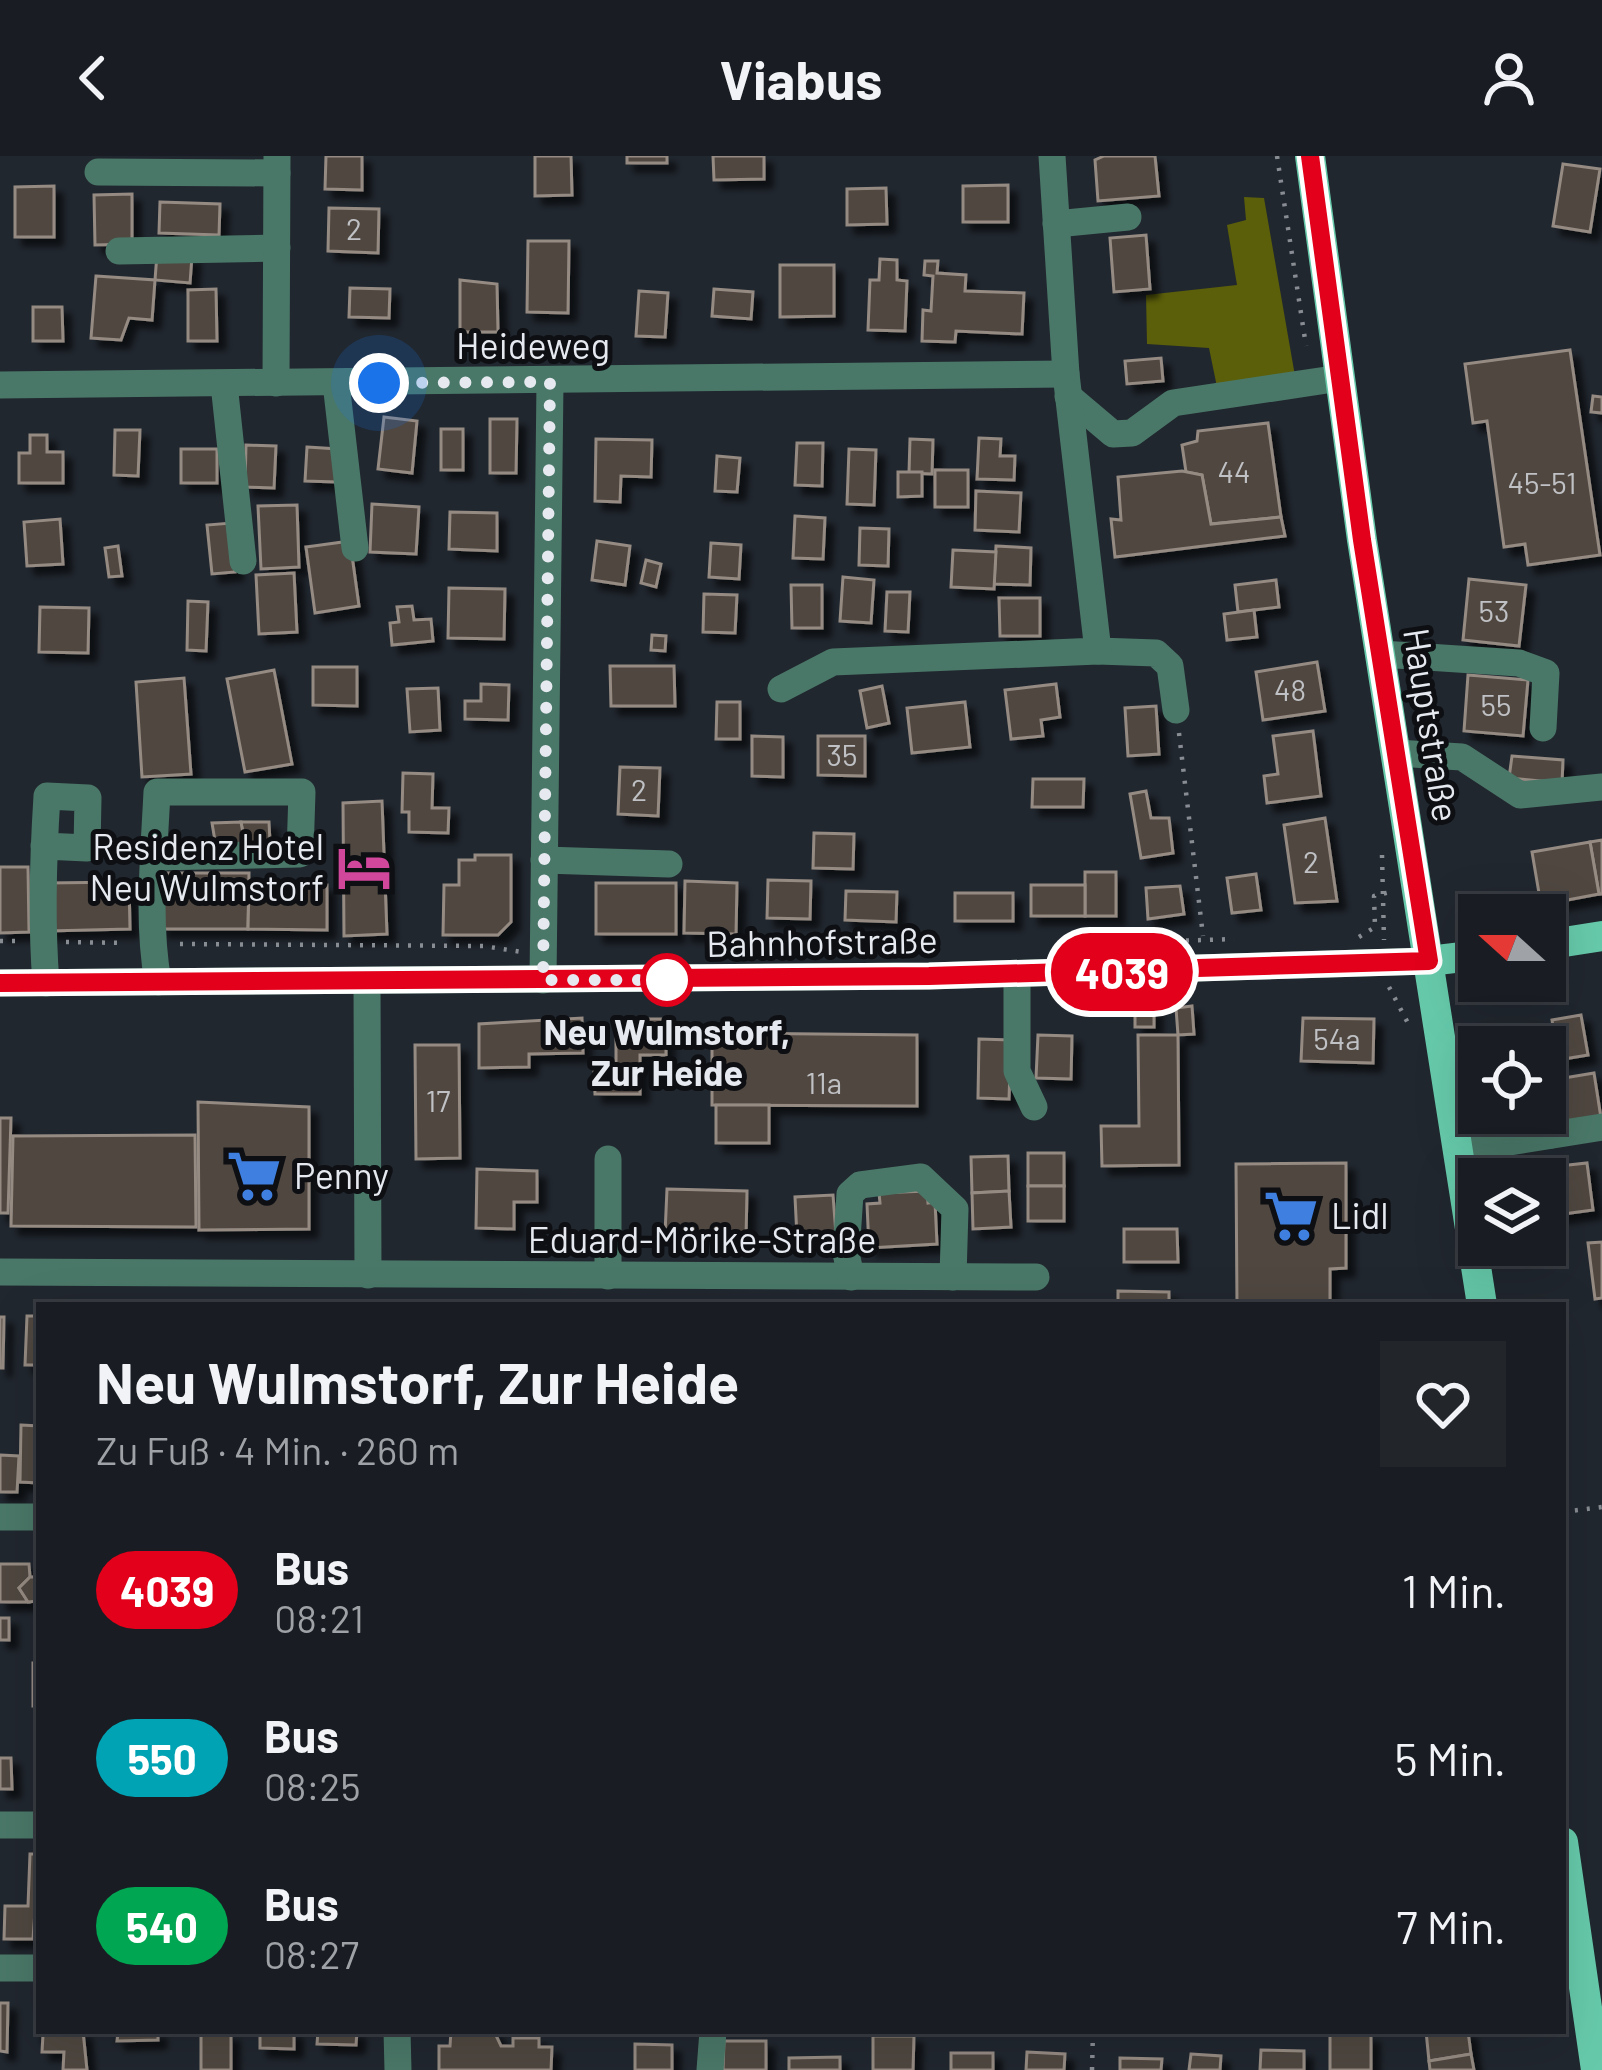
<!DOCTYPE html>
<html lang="de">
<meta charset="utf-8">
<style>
:root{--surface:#191d23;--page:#22262b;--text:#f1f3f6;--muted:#9fa2a6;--line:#373b41}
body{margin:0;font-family:Barlow,sans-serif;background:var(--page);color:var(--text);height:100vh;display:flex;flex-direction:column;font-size:45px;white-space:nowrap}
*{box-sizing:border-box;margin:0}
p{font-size:39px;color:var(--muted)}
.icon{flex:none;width:66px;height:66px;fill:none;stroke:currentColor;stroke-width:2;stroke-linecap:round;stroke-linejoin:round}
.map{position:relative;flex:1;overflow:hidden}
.details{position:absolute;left:36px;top:1146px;width:1530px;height:732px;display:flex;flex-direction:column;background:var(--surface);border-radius:0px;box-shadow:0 12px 48px #0002,0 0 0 3px var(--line)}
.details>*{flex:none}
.badge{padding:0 24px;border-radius:39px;font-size:42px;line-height:78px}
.needle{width:78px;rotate:291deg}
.tools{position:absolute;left:1458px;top:738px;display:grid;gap:24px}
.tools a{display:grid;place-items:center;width:108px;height:108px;border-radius:0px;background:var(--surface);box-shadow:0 12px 48px #0002,0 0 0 3px var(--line);font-size:60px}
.you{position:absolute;width:60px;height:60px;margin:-30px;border:9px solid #fff;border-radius:50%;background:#1a73e8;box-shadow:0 0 0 18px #1a73e833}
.map>.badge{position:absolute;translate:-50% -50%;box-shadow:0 0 0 6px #fff}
.round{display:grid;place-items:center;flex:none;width:126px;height:126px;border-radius:0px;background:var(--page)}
.head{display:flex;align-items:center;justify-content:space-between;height:204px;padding:0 60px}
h1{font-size:57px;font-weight:700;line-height:90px}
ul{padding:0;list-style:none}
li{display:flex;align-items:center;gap:36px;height:168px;padding:0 60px}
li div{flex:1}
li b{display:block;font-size:45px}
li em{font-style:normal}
li .badge{min-width:132px;font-weight:700;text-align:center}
header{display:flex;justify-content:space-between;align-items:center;height:156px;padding:0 60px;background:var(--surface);font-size:54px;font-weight:700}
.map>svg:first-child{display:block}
.forest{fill:#5b5f09}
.building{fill:#504740;stroke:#958b83;stroke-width:3;filter:url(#shadow)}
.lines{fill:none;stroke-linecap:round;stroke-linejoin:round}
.path{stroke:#888c93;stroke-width:4.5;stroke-dasharray:3 9;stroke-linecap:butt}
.minor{stroke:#4a7868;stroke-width:27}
.major{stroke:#66caaa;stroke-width:30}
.line-casing{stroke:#fff;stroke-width:27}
.line{stroke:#e2001a;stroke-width:18}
.walk{stroke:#e6eaf0;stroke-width:12;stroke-dasharray:0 21.6}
.stop-dot{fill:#fff;stroke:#e2001a;stroke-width:6}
.labels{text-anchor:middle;stroke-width:10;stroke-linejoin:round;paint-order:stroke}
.number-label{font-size:30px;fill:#c0c1c4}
.street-label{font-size:36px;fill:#e6eaf0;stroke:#0d0f13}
.poi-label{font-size:36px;fill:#e6eaf0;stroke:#0d0f13;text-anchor:start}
.stop-label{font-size:36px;font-weight:bold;fill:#e6eaf0;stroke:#0d0f13}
</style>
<header><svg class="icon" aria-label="back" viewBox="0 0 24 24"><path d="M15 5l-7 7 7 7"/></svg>Viabus<svg class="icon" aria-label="person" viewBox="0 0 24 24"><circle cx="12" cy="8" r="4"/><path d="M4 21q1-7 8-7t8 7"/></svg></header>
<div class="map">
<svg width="1602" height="1914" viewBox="0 0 1602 1914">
<defs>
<filter id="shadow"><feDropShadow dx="8" dy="8" stdDeviation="3" flood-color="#0009"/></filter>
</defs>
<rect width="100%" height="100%" fill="#21272f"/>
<polygon class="forest" points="1244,41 1264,42 1295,220 1217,231 1209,192 1147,188 1146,139 1237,129 1227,69 1246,64"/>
<g class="building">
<polygon points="326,0 362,0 362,34 325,33"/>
<polygon points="535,0 571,0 572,39 535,40"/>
<rect x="627" y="0" width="40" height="7"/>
<polygon points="713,0 764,0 764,23 714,24"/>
<polygon points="1104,0 1155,0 1159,40 1098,45 1095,4"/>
<polygon points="1563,8 1600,13 1590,76 1553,70"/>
<polygon points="1008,29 1008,66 963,66 963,30"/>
<polygon points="54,30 54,81 15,81 15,31"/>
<polygon points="886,32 887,68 847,69 847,33"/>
<polygon points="132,38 132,88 95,89 94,39"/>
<polygon points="160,46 220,48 219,79 159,77"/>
<polygon points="329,52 379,53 378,97 328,95"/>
<polygon points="1146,79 1150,133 1114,136 1110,82"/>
<polygon points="528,85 569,85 568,157 527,156"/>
<polygon points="157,98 192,100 190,127 155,124"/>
<polygon points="880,103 897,104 897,124 907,125 905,175 868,174 870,124 879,124"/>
<polygon points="925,105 938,105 937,117 966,119 965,135 1024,137 1022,178 956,175 955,186 922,185 923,154 931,155 933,120 924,119"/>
<polygon points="780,109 834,109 834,160 780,161"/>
<polygon points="96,120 155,124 152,164 129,162 121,184 91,182"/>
<polygon points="460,124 497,128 498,176 460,176"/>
<polygon points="350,132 390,133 389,162 349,161"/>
<polygon points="216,133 217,185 188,185 188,134"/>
<polygon points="714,133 753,136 751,163 712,160"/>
<polygon points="639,135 668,137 665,181 636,180"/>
<polygon points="33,151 62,151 63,185 33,185"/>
<polygon points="1570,194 1600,399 1528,409 1525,388 1504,391 1487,265 1473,267 1465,208"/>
<polygon points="1161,202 1163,225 1127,228 1125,205"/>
<polygon points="1593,240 1602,241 1602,257 1591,256"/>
<polygon points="384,261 417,265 412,317 378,313"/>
<polygon points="490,263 517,263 516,317 490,317"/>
<polygon points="1268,267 1281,361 1211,368 1202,319 1186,316 1182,289 1197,285 1198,275"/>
<rect x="441" y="273" width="22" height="41"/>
<polygon points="115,274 140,274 138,320 114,319"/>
<polygon points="30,279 47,279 47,296 63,296 63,327 19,327 19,297 30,297"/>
<polygon points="979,282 1001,283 1000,300 1015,300 1014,324 977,323"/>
<polygon points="596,283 652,284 651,321 621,320 620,346 595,345"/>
<polygon points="910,283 933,284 932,318 909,317"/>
<polygon points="797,287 823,287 822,330 795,329"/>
<polygon points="246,289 276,290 274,332 245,331"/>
<polygon points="307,291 338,293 337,326 305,325"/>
<rect x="181" y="293" width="36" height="34"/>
<polygon points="849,293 876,294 874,349 847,348"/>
<polygon points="717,300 740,302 737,336 715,335"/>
<rect x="935" y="314" width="33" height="37"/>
<polygon points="1182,315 1202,319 1211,368 1281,361 1285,380 1115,401 1111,363 1121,364 1118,321"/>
<polygon points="898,316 922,316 922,340 898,341"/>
<polygon points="976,335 1021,337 1019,376 975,374"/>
<polygon points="372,348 419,351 416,398 370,396"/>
<polygon points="297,349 299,411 261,413 258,350"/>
<polygon points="450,356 497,357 497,395 449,393"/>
<polygon points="795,360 825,362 823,403 793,402"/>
<polygon points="60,363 63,408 27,410 24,366"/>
<polygon points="231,367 235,416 212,418 207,369"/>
<polygon points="860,372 889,373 888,410 859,409"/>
<polygon points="350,385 359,450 315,457 306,391"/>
<polygon points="597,385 630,390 625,429 592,424"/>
<polygon points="711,387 741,389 739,423 709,421"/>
<polygon points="118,390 122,420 109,421 105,392"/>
<polygon points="996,390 1031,392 1030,429 994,428"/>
<polygon points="953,394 996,396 994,433 951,431"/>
<polygon points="646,404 661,408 656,431 641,427"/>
<polygon points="294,417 297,476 259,478 256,419"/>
<polygon points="843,421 874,424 871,467 840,465"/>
<polygon points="1469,423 1526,429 1519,490 1463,484"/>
<polygon points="1276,424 1279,451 1238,456 1235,429"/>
<polygon points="791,429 822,429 822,472 792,472"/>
<polygon points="449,432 505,433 504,483 448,482"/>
<polygon points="887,436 910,436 908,476 885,475"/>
<polygon points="704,438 737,439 735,477 703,476"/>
<polygon points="999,442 1040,442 1040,480 1000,480"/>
<polygon points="188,445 208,446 206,495 187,494"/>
<polygon points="412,450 414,464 431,463 433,485 392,489 390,467 399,466 397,451"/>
<polygon points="40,451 89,452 88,497 39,496"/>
<polygon points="1254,454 1257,481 1227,484 1224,458"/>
<polygon points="652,479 666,480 665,495 651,494"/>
<polygon points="1317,506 1325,555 1263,564 1256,516"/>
<polygon points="610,510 674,510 675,550 611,550"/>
<polygon points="313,511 357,511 357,550 313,549"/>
<polygon points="274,514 292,608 245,616 227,523"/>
<polygon points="1468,519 1528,524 1523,580 1464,575"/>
<polygon points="184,522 191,618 142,621 136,526"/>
<polygon points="481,528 509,529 508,564 465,563 465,545 481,545"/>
<polygon points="1056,528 1060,561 1041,564 1043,580 1011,583 1005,534"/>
<polygon points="882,530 889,567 867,572 860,535"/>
<polygon points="438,532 440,574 410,576 407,533"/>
<polygon points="717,546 740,546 740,583 716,583"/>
<polygon points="965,546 970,591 912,597 907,552"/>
<polygon points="1156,550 1159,598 1128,600 1125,552"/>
<polygon points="1313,575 1321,640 1267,647 1264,620 1278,618 1273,580"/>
<polygon points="752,580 783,581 783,621 752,620"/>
<polygon points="818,580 865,580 865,620 818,619"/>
<polygon points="1512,600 1563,604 1562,627 1509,622"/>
<polygon points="620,611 660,612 658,660 618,658"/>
<polygon points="403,617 433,618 432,652 449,652 448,677 409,676 409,656 402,656"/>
<polygon points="1033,623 1084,623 1083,651 1032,651"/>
<polygon points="1146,635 1151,662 1169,662 1173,697 1141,702 1130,638"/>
<polygon points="382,645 387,778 344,780 343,647"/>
<polygon points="1325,662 1337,745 1295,747 1284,669"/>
<polygon points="241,666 269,666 270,687 245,689"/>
<polygon points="241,666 245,689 216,691 212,667"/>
<polygon points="814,677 854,678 853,713 813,712"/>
<polygon points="1602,684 1602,738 1599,738 1590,686"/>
<polygon points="1590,686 1599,738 1541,749 1532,696"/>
<polygon points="475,699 511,699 511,766 498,779 443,779 444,729 459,729 459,704 475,704"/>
<polygon points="0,711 28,711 29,776 0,777"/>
<rect x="1085" y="716" width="31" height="44"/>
<polygon points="160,717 249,717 248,773 160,773"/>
<polygon points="1256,718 1261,754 1232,757 1227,722"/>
<polygon points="768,724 811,725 810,763 767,762"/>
<polygon points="685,725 737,727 736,778 684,777"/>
<polygon points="129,726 130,773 47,775 46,727"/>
<rect x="596" y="727" width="80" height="51"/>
<polygon points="249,729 327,729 327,774 248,773"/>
<rect x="1031" y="729" width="54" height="31"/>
<polygon points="1180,730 1184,758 1148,763 1146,732"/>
<polygon points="846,735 897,736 896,766 845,764"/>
<rect x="955" y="737" width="58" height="28"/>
<polygon points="1192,850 1194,878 1178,879 1176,852"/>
<rect x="1135" y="852" width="19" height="19"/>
<polygon points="1581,859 1588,899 1558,904 1552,864"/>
<polygon points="582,862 583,897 529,898 529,911 479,912 479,868"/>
<polygon points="1303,862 1374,863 1373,907 1301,905"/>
<polygon points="616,863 666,863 666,899 640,899 640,938 595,938 594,916 616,915"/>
<polygon points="712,877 917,879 917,950 712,949"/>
<polygon points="1038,879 1072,880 1071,923 1036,922"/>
<polygon points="1138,879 1178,879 1179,1009 1102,1010 1101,970 1139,970"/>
<polygon points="979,883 1011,884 1009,943 978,942"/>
<polygon points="415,889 459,889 460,1002 416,1003"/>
<polygon points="1594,917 1601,962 1565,967 1558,923"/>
<polygon points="198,946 309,951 309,1073 199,1074"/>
<rect x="716" y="949" width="53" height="38"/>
<polygon points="0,962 11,962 8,1057 0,1057"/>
<polygon points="195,979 196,1071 11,1070 13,980"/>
<rect x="1028" y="997" width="36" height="33"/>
<polygon points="1008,1000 1009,1035 972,1037 971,1001"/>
<polygon points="1346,1007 1346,1112 1330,1113 1330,1149 1237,1149 1236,1008"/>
<polygon points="1587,1007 1593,1054 1556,1059 1550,1011"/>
<polygon points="477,1013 537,1015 537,1046 514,1046 514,1073 476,1072"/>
<rect x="1028" y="1030" width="36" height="35"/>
<polygon points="667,1033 747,1035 746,1081 665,1078"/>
<polygon points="927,1035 928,1047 935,1046 937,1088 869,1092 867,1048 880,1047 879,1037"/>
<polygon points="1009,1035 1011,1071 973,1073 972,1037"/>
<polygon points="833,1039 836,1079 797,1081 795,1041"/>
<polygon points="1124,1073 1177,1073 1178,1106 1124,1106"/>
<polygon points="1602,1086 1602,1142 1595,1143 1588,1087"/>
<polygon points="1118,1135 1169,1136 1169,1149 1118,1149"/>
<polygon points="561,1145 628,1147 628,1149 561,1149"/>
<polygon points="27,1160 39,1160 39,1209 25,1209"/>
<polygon points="0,1161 4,1161 3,1212 0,1212"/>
<polygon points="21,1269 39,1270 39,1327 20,1326"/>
<polygon points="0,1299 19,1300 17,1336 0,1336"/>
<polygon points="0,1408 29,1408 30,1421 19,1432 28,1446 0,1446"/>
<polygon points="30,1421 39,1421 39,1445 28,1446 19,1432"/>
<rect x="0" y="1462" width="9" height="22"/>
<rect x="33" y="1507" width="6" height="43"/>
<polygon points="0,1602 11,1602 12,1633 0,1633"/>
<polygon points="30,1698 39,1698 33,1783 4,1783 5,1750 28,1750"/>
<polygon points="0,1847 8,1847 7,1896 0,1895"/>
<polygon points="36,1855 39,1875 83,1875 87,1914 63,1914 64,1896 42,1896 43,1879 35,1879"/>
<polygon points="158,1875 158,1884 117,1885 118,1877 107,1877"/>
<polygon points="260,1875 294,1875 294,1893 260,1892"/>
<polygon points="318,1875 357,1875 356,1889 317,1888"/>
<polygon points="451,1875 494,1875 501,1890 513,1890 513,1882 539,1882 539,1891 552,1891 551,1914 439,1914 439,1890 450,1890"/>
<polygon points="1426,1875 1468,1875 1471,1898 1429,1905"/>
<rect x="201" y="1878" width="30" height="36"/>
<rect x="1330" y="1879" width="41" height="35"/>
<polygon points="873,1880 914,1880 913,1914 873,1914"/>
<polygon points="724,1885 766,1885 766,1914 723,1914"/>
<polygon points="635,1888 672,1889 672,1914 635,1914"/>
<polygon points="1261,1894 1304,1895 1304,1914 1260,1914"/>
<polygon points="1027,1896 1065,1898 1064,1914 1026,1914"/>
<rect x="951" y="1897" width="42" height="17"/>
<polygon points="1191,1898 1221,1900 1220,1914 1189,1914"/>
<polygon points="1471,1898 1474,1914 1430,1914 1429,1905"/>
<polygon points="840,1901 840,1914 789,1914 789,1902"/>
<polygon points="1120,1902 1162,1903 1161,1914 1120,1914"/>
</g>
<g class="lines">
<g class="path">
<polyline points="1277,0 1306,190"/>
<polyline points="1179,577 1203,780"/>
<polyline points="1382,699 1384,784"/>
<polyline points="1359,781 1375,771 1374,740 1390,736"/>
<polyline points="0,785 18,785"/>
<polyline points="1174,785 1234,783"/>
<polyline points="66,786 126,787"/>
<polyline points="180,788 483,790 522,796"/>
<polyline points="1389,831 1411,873"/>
<polyline points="1563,1356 1602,1351"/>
<polyline points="1092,1914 1093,1875"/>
</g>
<g class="minor">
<polyline points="98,16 277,17"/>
<polyline points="1056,68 1128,61"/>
<polyline points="119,95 277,92"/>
<polyline points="276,227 277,0"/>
<polyline points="336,227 355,392"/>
<polyline points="224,228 243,405"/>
<polyline points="0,229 1066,218"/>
<polyline points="1068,240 1113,278 1132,277 1173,247 1340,222"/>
<polyline points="1098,495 1156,497 1170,510 1176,554"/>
<polyline points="1381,498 1519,507 1546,517 1543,572"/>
<polyline points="781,533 833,506 1098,495 1066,218 1052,0"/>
<polyline points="1396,597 1462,601 1520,639 1602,631"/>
<path d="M44,690L87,692L88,642L47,640C43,702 41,765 46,827"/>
<path d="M154,701L300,698L302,636H157C154,699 147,764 158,826"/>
<polyline points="544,704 669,708"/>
<polyline points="1017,818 1017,915 1034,951"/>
<polyline points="543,824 550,226"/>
<polyline points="367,825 368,1119"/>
<polyline points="0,827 929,820 1429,805"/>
<polyline points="1447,915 1479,911"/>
<polyline points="1545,945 1551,979"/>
<polyline points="1459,994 1602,971"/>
<polyline points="0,1116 1036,1121"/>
<polyline points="608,1120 608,1003"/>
<polyline points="851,1121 846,1097 850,1038 860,1029 921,1021 955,1053 953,1121"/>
<polyline points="0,1361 39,1361"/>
<polyline points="0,1669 39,1669"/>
<polyline points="0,1812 39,1812"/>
<polyline points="397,1875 398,1914"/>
<polyline points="710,1914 713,1875"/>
</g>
<g class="major">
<polyline points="1310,0 1362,384 1482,1149"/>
<polyline points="1545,789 1602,780"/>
<polyline points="1429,805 1479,799"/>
<polyline points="1563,1686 1596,1914"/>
</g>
</g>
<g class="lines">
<defs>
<polyline id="line" points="0,827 929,820 1429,805 1362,384 1310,0"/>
</defs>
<use href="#line" class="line-casing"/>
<use href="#line" class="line"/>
<polyline class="walk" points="379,227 550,226 543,824 685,824 667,824"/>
</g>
<defs>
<symbol id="hotel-bare" viewBox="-9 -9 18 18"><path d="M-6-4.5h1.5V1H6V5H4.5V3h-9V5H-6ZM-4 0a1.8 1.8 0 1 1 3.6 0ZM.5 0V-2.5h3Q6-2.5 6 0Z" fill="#d1479c" stroke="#0d0f13" stroke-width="2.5" paint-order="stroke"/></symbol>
<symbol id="supermarket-bare" viewBox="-9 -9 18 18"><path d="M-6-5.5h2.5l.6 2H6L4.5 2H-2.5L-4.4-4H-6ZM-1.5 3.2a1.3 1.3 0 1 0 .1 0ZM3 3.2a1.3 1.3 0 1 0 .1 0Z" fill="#3f7fe0" stroke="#0d0f13" stroke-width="2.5" paint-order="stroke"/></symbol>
</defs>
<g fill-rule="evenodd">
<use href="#hotel-bare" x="326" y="674" width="76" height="76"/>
<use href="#supermarket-bare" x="216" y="982" width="76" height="76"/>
<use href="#supermarket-bare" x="1253" y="1022" width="76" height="76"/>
</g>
<circle class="stop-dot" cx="667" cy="824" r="24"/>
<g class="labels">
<g class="number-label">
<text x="354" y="84">2</text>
<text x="1234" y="327">44</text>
<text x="1542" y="338">45-51</text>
<text x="1494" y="466">53</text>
<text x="1290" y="545">48</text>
<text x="1496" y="560">55</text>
<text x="842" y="610">35</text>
<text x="639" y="645">2</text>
<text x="1311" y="717">2</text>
<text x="1337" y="894">54a</text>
<text x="824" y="938">11a</text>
<text x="438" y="956">17</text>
</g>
<g class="street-label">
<text x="533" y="203">Heideweg</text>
<text transform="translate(1431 569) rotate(81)" y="13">Hauptstraße</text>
<text transform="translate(822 786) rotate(-1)" y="13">Bahnhofstraße</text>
<text x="702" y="1097">Eduard-Mörike-Straße</text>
</g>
<g class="poi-label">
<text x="324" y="704" text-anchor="end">Residenz Hotel<tspan x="324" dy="41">Neu Wulmstorf</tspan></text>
<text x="294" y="1033">Penny</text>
<text x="1331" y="1073">Lidl</text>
</g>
<g class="stop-label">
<text x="667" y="889">Neu Wulmstorf,<tspan x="667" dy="41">Zur Heide</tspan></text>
</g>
</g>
</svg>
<div class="tools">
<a><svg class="needle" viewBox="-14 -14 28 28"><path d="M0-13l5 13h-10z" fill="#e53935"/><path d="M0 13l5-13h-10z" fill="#9fa2a6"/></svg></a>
<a><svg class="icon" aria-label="locate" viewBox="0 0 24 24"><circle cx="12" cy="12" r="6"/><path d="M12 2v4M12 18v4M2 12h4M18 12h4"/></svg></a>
<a><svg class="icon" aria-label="layers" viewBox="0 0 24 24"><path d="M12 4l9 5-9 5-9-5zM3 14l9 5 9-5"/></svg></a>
</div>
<div class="you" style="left:379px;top:227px"></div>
<b class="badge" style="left:1122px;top:816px;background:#e2001a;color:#fff">4039</b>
<section class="details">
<div class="head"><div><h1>Neu Wulmstorf, Zur Heide</h1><p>Zu Fuß · 4 Min. · 260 m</p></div><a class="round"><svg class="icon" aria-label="heart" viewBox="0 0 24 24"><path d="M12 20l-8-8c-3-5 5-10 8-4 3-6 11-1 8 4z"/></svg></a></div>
<ul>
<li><span class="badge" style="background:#e2001a;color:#fff">4039</span><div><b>Bus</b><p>08:21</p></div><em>1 Min.</em></li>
<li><span class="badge" style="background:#00a3b4;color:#fff">550</span><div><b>Bus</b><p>08:25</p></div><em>5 Min.</em></li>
<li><span class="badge" style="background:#00a651;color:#fff">540</span><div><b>Bus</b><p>08:27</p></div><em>7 Min.</em></li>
</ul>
</section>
</div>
